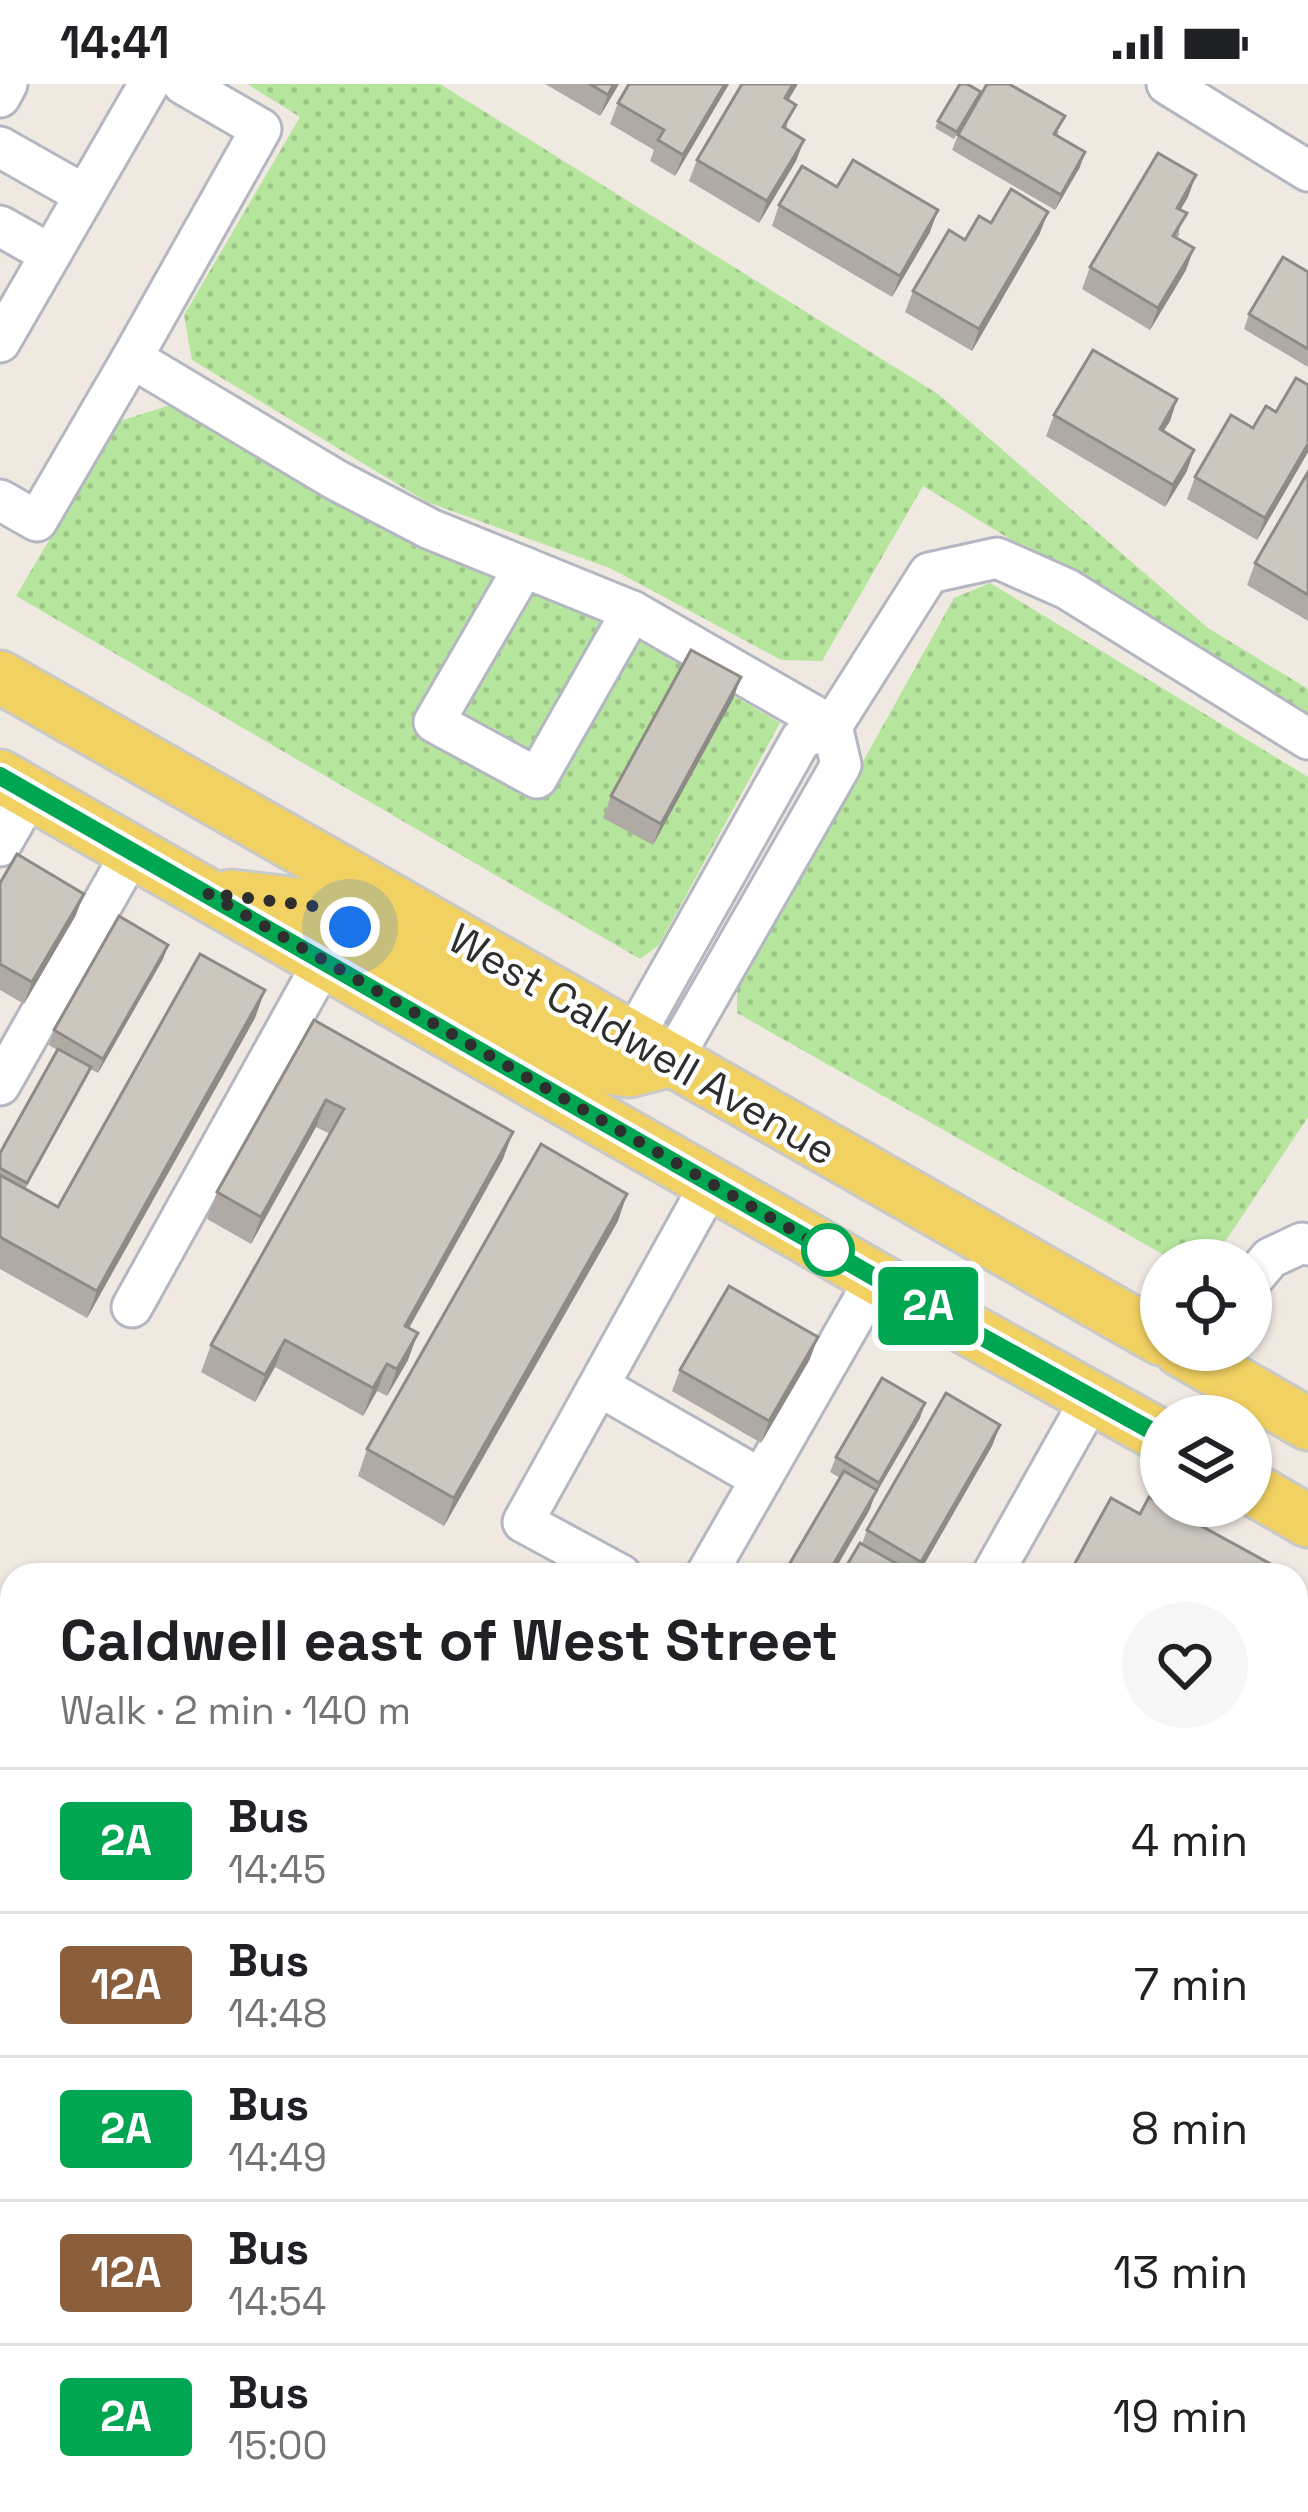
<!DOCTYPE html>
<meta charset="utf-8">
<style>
:root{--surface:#fff;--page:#f6f6f6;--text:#202124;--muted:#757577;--line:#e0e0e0}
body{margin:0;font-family:"Space Grotesk",sans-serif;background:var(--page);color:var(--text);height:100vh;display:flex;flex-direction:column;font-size:45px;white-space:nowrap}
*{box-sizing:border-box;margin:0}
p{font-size:39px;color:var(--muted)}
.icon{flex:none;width:66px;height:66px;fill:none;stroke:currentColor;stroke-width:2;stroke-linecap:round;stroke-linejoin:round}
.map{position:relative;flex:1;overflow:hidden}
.sheet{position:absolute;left:0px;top:1479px;width:1308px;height:951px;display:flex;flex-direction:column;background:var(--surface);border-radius:36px 36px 0 0;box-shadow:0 3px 9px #0004}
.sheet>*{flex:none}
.badge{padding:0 24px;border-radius:9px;font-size:42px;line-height:78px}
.buttons{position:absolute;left:1140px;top:1155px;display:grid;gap:24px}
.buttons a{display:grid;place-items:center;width:132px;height:132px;border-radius:50%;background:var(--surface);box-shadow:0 3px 9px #0004;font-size:60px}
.you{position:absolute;width:60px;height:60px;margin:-30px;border:9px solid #fff;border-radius:50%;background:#1a73e8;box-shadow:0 0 0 18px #1a73e833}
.map>.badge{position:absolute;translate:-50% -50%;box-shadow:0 0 0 6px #fff}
.round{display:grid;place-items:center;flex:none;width:126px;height:126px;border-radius:63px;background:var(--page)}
.head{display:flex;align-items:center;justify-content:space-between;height:204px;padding:0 60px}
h1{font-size:57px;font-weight:600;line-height:90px}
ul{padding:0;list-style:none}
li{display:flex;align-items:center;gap:36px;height:144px;padding:0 60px;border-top:3px solid var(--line)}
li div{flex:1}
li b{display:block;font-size:45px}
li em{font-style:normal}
li .badge{min-width:132px;font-weight:700;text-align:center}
.status{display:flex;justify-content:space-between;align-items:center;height:84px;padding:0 60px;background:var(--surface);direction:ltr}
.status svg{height:33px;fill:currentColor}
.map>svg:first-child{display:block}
.grass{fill:url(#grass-dots)}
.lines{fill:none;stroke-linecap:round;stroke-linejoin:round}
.stream{stroke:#75cff0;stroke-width:12}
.minor-casing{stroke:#b4b7c1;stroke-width:45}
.major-casing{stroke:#c9c9c9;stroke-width:57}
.minor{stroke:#fff;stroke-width:39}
.major{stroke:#f2d163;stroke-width:51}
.wall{fill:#afaba4}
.shaded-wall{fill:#8e8b86}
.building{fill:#cbc7bf;stroke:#8e8b86;stroke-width:3}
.line-casing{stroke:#fff;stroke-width:27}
.line{stroke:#00a651;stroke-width:18}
.walk{stroke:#2e2e2e;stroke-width:12;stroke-dasharray:0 21.6}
.stop-dot{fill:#fff;stroke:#00a651;stroke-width:6}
.labels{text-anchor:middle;stroke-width:9;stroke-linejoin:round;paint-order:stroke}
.street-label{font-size:42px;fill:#2e2e2e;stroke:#fff}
</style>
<div class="status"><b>14:41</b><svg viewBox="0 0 49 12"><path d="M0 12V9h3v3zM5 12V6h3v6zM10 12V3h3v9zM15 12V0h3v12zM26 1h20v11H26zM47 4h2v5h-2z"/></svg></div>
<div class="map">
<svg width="1308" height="2428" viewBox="0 0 1308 2428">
<defs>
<pattern id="grass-dots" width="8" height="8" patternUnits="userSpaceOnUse" patternTransform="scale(3)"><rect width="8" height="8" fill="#b6e59e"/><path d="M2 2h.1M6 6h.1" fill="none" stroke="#9dc588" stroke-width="1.8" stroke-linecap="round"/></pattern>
</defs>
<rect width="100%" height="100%" fill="#efe9e1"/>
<g class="grass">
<polygon points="247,0 440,0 938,310 1208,544 1308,605 1308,637 923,402 822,577 781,576 612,485 427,418 192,276 184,231 300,33"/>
<polygon points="174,320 417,464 587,523 780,639 659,861 640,875 16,512 120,337"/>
<polygon points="990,499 1308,693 1308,1033 1213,1176 1173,1176 737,929 737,904 954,514"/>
</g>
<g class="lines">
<polyline class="stream" points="599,2428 698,2428"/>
<defs>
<g id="minor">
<polyline points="183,0 261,45 132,274 336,396 430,445 632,527 832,642 929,489 997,474 1067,505 1308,655"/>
<polyline points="1167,0 1308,87"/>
<polyline points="0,13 7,0"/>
<polyline points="0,63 83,110"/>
<polyline points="0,142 50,170"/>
<polyline points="0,258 149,0"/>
<polyline points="0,416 37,437 132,274"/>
<polyline points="524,483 434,638 537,694 632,527"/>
<polyline points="0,762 30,710"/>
<polyline points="633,954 801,655 832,642 841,681 672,976"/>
<polyline points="0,1001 132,768"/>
<polyline points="1251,1197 1270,1174 1302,1159 1308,1161"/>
<polyline points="132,1223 324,877"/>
<polyline points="599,1302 761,1395"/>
<polyline points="621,1491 523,1438 711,1099"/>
<polyline points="706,1491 876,1194"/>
<polyline points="992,1491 1092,1313"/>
<polyline points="1296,1635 1308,1613"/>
<polyline points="1296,1731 1308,1738"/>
<polyline points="1296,1852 1308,1831"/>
<polyline points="1296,1893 1308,1900"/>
<polyline points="0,2332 12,2326"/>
<polyline points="1296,2345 1308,2351"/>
<polyline points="1296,2415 1308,2392"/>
</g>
<g id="major">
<polyline points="0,593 1161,1255"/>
<polyline points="0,692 876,1194 1161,1352"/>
<polyline points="231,812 313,822 596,982 629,987 672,976"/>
<polyline points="1180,1266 1308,1340"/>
<polyline points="1251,1404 1308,1437"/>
</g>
</defs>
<use href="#minor" class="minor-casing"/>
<use href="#major" class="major-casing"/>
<use href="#minor" class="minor"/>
<use href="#major" class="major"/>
</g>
<g class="wall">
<polygon points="545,0 619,0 600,32"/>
<polygon points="629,0 729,0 675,92 650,77 654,66 610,40 618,19"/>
<polygon points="981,8 954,55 935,44 938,37"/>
<polygon points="789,16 787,45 804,56 796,77 759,139 689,97 697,76"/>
<polygon points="1059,47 1057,52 1080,83 1055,126 952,66 958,51"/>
<polygon points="837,103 930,148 892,213 772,142 779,121"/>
<polygon points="1188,113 1180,126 1179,151 1177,154 1186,186 1150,246 1082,205 1090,183"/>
<polygon points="991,139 1040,149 972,267 905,228 913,207 965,156"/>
<polygon points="1308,188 1308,283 1244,245 1249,230"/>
<polygon points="1308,301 1308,368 1257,456 1187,415 1195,393 1253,344 1276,328"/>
<polygon points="1177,315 1170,337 1163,347 1194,366 1187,387 1165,423 1046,352 1054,331"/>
<polygon points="1308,388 1308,537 1247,501 1255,479"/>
<polygon points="741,593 733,615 653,761 603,734 611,712"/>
<polygon points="0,799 76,831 24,920 0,906"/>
<polygon points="168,861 163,875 98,989 90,985 25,1105 58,1123 255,934 87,1234 0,1185 0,1069 57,966 49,961 54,946"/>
<polygon points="314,936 503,1075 409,1244 408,1276 387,1312 377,1307 363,1332 275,1283 255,1318 201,1288 211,1261 330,1050 316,1043 251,1160 207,1135 217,1108"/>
<polygon points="618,1137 444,1442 358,1392 367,1365"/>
<polygon points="810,1275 761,1359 672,1307 680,1286"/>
<polygon points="920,1334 875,1411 869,1427 840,1394 830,1388 836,1373"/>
<polygon points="1000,1341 992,1362 918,1491 841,1491 862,1460 867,1446"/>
<polygon points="1140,1430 1276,1483 1273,1491 1071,1491 1074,1481"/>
<polygon points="1308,1694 1308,1716 1300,1711"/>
</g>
<g class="shaded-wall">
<polygon points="614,0 619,0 600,32 608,11"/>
<polygon points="725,0 729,0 675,92 683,71"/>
<polygon points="793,0 798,0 777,35 785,14"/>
<polygon points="804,56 796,77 759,139 767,117"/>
<polygon points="1085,68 1080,83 1055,126 1061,111"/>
<polygon points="1196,91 1188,113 1169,145 1177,124"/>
<polygon points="938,126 930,148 892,213 900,192"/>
<polygon points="1048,128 1040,149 972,267 979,245"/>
<polygon points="1194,164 1186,186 1150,246 1158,224"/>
<polygon points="1177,315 1170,337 1152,366 1160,345"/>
<polygon points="1308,360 1308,368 1257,456 1265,434"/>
<polygon points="1194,366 1187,387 1165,423 1173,401"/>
<polygon points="741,593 733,615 653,761 661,740"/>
<polygon points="84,810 76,831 24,920 32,898"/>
<polygon points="168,861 163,875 98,989 103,975"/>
<polygon points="265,906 255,934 87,1234 97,1207"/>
<polygon points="91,983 88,990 24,1106 27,1099"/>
<polygon points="326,1016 316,1043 251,1160 261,1133"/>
<polygon points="513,1048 503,1075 395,1269 405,1242"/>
<polygon points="627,1110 618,1137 444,1442 454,1414"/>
<polygon points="418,1249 408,1276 387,1312 397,1285"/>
<polygon points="818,1253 810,1275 761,1359 769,1337"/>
<polygon points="285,1256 275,1283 255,1318 265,1291"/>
<polygon points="387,1280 377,1307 363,1332 373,1304"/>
<polygon points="925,1319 920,1334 875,1411 869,1427 832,1491 827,1491"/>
<polygon points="1000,1341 992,1362 918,1491 917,1491 921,1478"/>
</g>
<g class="building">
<polygon points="590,0 614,0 608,11"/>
<polygon points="629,0 725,0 683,71 658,56 664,46 618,19"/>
<polygon points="742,0 793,0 785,14 796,21 783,43 804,56 767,117 697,76"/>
<polygon points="960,0 967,0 981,8 957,48 938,37"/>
<polygon points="987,0 1009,0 1065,32 1054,50 1085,68 1061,111 958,51"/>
<polygon points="1158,69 1196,91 1177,124 1187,129 1173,152 1194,164 1158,224 1090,183"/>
<polygon points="853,76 938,126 900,192 779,121 802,82 837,103"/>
<polygon points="1011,105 1048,128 979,245 913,207 949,146 965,156 979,132 991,139"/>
<polygon points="1283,173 1308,188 1308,265 1249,230"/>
<polygon points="1093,266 1177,315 1160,345 1194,366 1173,401 1054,331"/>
<polygon points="1296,294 1308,301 1308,360 1265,434 1195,393 1231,331 1253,344 1266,322 1276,328"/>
<polygon points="1308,388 1308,511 1255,479"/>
<polygon points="691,566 741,593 661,740 611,712"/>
<polygon points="17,770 84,810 32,898 0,880 0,799"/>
<polygon points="119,832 168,861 103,975 54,946"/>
<polygon points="200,870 265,906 97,1207 0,1153 0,1091 58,1123"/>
<polygon points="314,936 513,1048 405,1242 418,1249 397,1285 387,1280 373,1304 285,1256 265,1291 211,1261 344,1025 326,1016 261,1133 217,1108"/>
<polygon points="58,965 91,983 27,1099 0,1084 0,1069"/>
<polygon points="541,1060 627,1110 454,1414 367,1365"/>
<polygon points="729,1202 818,1253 769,1337 680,1286"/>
<polygon points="882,1294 925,1319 879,1399 836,1373"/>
<polygon points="946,1309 1000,1341 921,1478 867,1446"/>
<polygon points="844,1387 877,1406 827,1491 783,1491"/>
<polygon points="1149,1413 1161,1420 1161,1422 1165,1422 1276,1483 1272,1491 1092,1491 1074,1481 1111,1414 1140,1430"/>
<polygon points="860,1459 906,1485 903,1491 841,1491"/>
<polygon points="1296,1510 1305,1515 1296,1531"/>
</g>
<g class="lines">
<defs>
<polyline id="line" points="0,692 876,1194 1161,1352"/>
</defs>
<use href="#line" class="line-casing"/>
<use href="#line" class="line"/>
<polyline class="walk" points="350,843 313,822 207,809 834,1170 828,1166"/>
</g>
<circle class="stop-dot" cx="828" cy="1166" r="24"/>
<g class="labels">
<g class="street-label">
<text transform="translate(643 960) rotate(30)" y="15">West Caldwell Avenue</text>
</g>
</g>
</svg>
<div class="buttons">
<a><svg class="icon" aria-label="locate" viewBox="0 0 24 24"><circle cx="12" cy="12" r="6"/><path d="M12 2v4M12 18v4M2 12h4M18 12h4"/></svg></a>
<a><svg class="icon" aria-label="layers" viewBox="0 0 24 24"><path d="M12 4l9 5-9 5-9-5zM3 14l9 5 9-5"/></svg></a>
</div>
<div class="you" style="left:350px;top:843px"></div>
<b class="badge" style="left:928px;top:1222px;background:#00a651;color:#fff">2A</b>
<section class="sheet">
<div class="head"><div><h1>Caldwell east of West Street</h1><p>Walk · 2 min · 140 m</p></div><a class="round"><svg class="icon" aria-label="heart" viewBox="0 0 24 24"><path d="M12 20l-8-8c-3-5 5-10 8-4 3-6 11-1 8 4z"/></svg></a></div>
<ul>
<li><span class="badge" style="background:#00a651;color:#fff">2A</span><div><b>Bus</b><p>14:45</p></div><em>4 min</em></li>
<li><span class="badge" style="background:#8b5e3c;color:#fff">12A</span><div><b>Bus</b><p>14:48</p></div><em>7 min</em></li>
<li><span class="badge" style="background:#00a651;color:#fff">2A</span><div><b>Bus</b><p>14:49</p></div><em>8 min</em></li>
<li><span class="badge" style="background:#8b5e3c;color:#fff">12A</span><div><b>Bus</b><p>14:54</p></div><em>13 min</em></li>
<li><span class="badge" style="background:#00a651;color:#fff">2A</span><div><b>Bus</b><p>15:00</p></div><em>19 min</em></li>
</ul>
</section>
</div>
